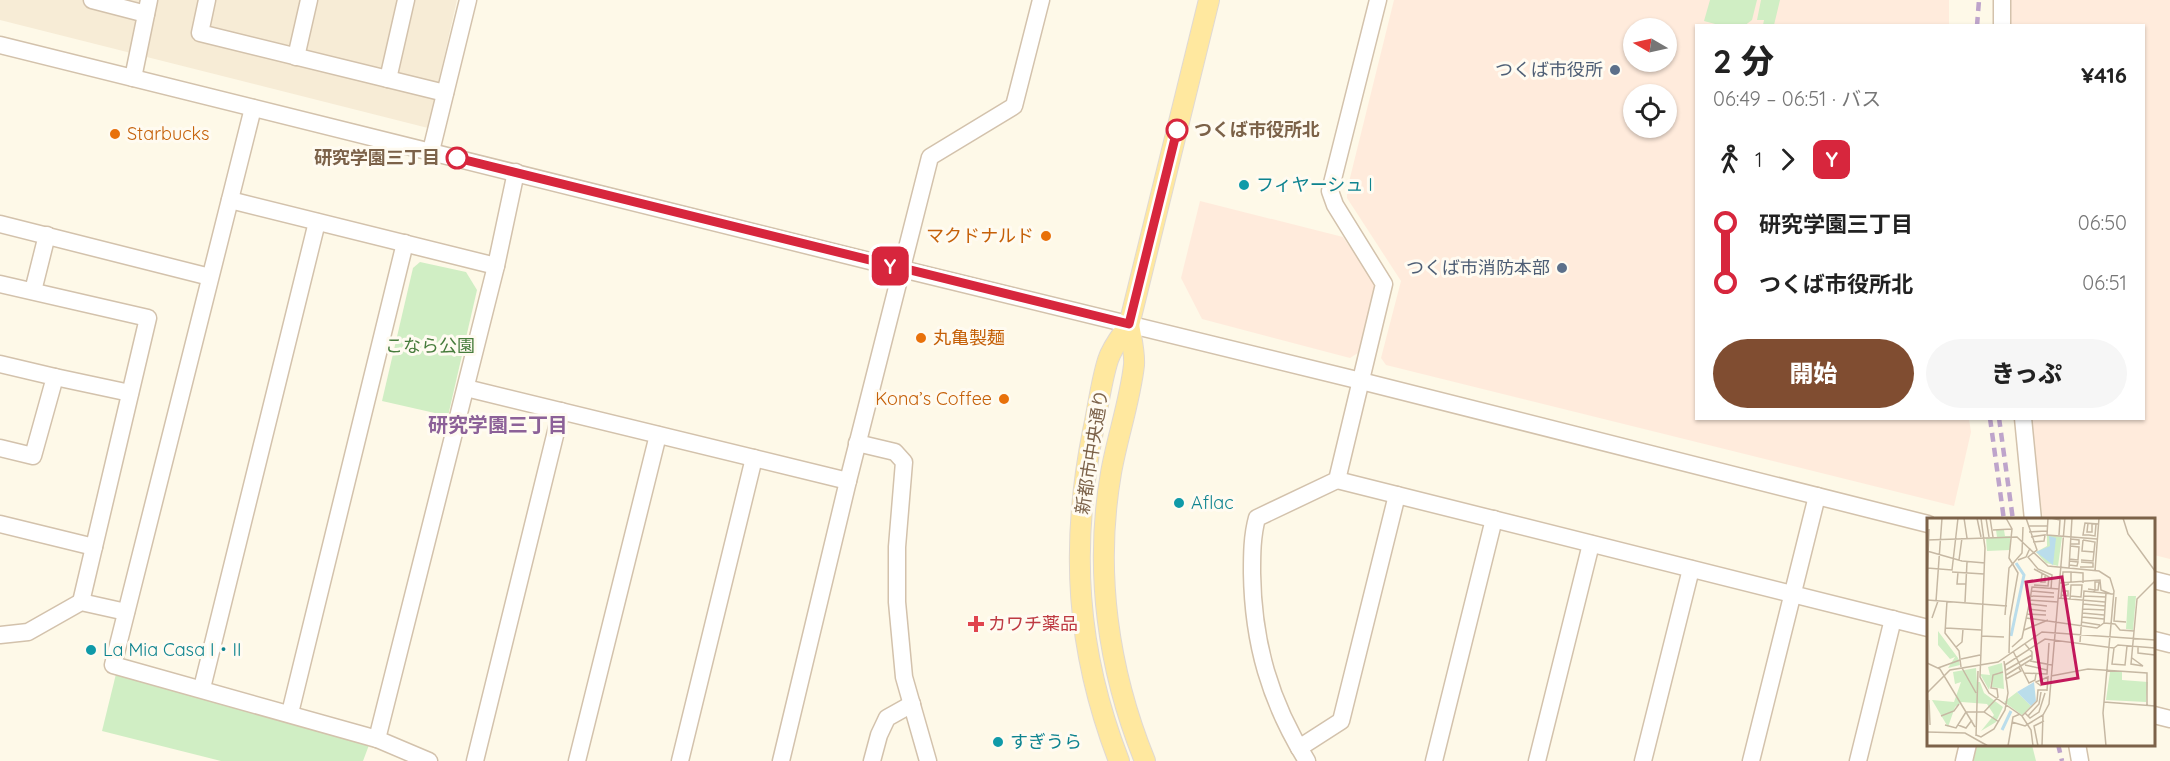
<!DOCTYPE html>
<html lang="ja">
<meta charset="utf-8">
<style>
:root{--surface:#fff;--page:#f6f6f6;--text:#222;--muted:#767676;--accent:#804d31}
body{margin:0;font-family:Quicksand,"Noto Sans JP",sans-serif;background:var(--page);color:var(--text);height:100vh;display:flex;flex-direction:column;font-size:22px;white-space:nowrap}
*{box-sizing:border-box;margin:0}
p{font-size:20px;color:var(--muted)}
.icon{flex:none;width:33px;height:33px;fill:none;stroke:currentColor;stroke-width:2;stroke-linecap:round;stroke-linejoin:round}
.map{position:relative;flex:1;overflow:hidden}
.sheet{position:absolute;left:1695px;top:24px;width:450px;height:396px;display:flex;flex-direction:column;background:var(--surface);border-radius:0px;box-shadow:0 2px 4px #0004}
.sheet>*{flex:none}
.badge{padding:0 12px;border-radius:9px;font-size:21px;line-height:39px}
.needle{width:39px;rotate:279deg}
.controls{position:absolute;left:1623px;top:18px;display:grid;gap:12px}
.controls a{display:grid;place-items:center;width:54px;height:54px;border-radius:50%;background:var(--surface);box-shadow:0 2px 4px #0004;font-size:30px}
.map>.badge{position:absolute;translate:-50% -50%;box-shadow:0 0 0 3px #fff}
.legs{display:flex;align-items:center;gap:9px;height:66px;padding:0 18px;font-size:20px}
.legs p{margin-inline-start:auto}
.summary{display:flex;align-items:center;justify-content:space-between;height:102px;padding:0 18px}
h1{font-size:33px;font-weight:800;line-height:45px}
.cta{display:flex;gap:12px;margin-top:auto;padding:12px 18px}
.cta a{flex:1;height:69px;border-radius:36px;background:var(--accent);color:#fff;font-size:24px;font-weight:800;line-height:69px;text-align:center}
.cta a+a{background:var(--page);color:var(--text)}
ul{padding:0 18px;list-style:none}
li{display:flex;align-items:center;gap:21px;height:60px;font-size:22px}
li i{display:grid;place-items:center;width:9px;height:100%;margin:0 8px;background:currentColor}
li i::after{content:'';width:15px;height:15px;margin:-8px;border:4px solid;border-radius:50%;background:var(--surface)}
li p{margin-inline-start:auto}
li:first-child i{background:linear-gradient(#0000 50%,currentColor 0)}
li:last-child i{background:linear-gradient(currentColor 50%,#0000 0)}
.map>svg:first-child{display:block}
.residential{fill:#f7ecd6}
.commercial{fill:#ffebdc;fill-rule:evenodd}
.green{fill:#d0eec4}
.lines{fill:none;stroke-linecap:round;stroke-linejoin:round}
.minor-casing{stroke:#d3c2ac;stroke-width:19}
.major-casing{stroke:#e0d9d3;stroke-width:22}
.minor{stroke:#fff;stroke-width:16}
.major{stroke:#ffe89f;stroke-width:20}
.rail{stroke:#bea4cb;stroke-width:4.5;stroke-dasharray:9 6;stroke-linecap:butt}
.line-1-casing{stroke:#fff;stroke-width:14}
.line-1{stroke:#d7263d;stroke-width:9}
.service-dot{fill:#5c6f8a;stroke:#fffbf1;stroke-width:2}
.stop-1-dot{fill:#fff;stroke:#d7263d;stroke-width:3}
.food-dot{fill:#e8710a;stroke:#fffbf1;stroke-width:2}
.culture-dot{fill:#0f9aa8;stroke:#fffbf1;stroke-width:2}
.health-dot{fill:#e0444e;stroke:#fffbf1;stroke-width:2}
.labels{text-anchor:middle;stroke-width:6;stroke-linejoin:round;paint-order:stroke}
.service-label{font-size:18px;fill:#4e5e75;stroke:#fffbf1;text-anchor:end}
.stop-label{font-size:18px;font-weight:bold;fill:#7c6249;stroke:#fffbf1;text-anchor:start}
.food-label{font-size:18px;fill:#c56008;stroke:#fffbf1;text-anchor:start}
.culture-label{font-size:18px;fill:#0d838f;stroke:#fffbf1;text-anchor:start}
.park-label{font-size:18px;fill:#477c3c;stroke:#fffbf1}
.street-label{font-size:18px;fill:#7c6249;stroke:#fffbf1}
.health-label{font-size:18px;fill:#be3a42;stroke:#fffbf1;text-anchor:start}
.neighbourhood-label{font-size:20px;font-weight:bold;fill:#8c6198;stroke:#fffbf1}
.inset-river{fill:none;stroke:#baddeb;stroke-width:3}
.inset-road{fill:none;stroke:#c6b8a3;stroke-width:1.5}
.view{fill:#c2185b;fill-opacity:0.15;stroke:#c2185b;stroke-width:3}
.inset-edge{fill:none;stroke:#7c6249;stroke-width:3}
</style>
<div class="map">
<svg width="2170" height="761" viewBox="0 0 2170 761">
<rect width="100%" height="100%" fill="#fef9e8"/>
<polygon class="residential" points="0,0 457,0 428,128 0,20"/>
<g class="commercial">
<path d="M1394,0H1949V25L1696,26V418L1969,419L1971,432L1954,506L1386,365L1381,358L1401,281L1347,198V190ZM1634,28H1666V62H1634ZM1634,94H1666V128H1634Z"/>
<polygon points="2009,0 2170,0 2170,559 2154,555 2154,520 2043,519 2029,419 2144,418 2144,26 2009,26"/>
<polygon points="1200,201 1343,237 1376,285 1361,351 1350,358 1202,319 1181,278"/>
</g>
<g class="green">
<polygon points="1710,0 1757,0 1752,20 1744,26 1719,25 1704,21"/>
<polygon points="1761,0 1780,0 1774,25 1763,25 1764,20 1757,20"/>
<polygon points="420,262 466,272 477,290 448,416 382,401 413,268"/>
<polygon points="116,674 140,679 369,745 363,761 221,761 102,731"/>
<polygon points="1974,744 2032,745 2036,761 1970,761"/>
</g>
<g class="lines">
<defs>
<g id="minor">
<polyline points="92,0 146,14"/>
<polyline points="207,0 200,33 445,93"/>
<polyline points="2002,26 2002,0"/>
<polyline points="0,45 902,269 1361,381 1928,524"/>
<polyline points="296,57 309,0"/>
<polyline points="133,78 149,0"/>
<polyline points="388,79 406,0"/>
<polyline points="253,108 113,665 377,739"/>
<polyline points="431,151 468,0"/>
<polyline points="230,200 496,266"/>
<polyline points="0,224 210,277"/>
<polyline points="0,284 148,318 81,602"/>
<polyline points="33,291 47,235"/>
<polyline points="0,364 55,377 33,456 0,448"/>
<polyline points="55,377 130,393"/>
<polyline points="466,388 848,481"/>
<polyline points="2023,418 2033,520"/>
<polyline points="857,443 895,452 904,462 897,547 897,602 904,677 928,761"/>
<polyline points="1337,480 1928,628"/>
<polyline points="0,524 94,547"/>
<polyline points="2154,580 2170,584"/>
<polyline points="0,635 28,632 81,602 126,612"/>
<polyline points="2154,640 2170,644"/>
<polyline points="202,688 317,222"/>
<polyline points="290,713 405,243"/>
<polyline points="2154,715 2170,719"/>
<polyline points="2077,744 2080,761"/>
<polyline points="1299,748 1341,721 1397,495"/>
<polyline points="429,761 377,739 496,266 516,172"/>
<polyline points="475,761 561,411"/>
<polyline points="577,761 658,435"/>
<polyline points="680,761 754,458"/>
<polyline points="781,761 848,481 930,157 1014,106 1041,0"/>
<polyline points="872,761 879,735 887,718 912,704"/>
<path d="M1307,761C1270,702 1253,643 1252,573C1252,555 1252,536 1257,518L1337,480L1384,284L1335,205L1330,191L1378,0"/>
<polyline points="1434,761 1494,519"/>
<polyline points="1537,761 1591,544"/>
<polyline points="1643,761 1691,569"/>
<polyline points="1751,761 1817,496"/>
<polyline points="1858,761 1893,619"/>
<polyline points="1964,761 1968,744"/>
</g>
<g id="major">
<path d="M1129,325C1131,337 1135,353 1134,365C1130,401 1117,438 1111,473C1094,571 1108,670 1145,761"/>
<path d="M1119,761C1076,650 1070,547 1093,431C1098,408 1101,382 1108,360C1112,347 1122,335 1129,325L1209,0"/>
</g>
</defs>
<use href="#minor" class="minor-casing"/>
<use href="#major" class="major-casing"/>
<use href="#minor" class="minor"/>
<use href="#major" class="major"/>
<g class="rail">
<polyline points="1977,26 1979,0"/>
<polyline points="1990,418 2004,520"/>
<polyline points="1999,418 2013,520"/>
<polyline points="2058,744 2062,761"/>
</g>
</g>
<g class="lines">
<defs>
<polyline id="line-1" points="457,158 1129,324 1177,130"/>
</defs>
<use href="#line-1" class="line-1-casing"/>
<use href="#line-1" class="line-1"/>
</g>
<g class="service-dot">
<circle cx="1615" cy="70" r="6"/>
<circle cx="1562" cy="268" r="6"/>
</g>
<g class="stop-1-dot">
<circle cx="1177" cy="130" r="10"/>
<circle cx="457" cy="158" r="10"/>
</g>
<g class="food-dot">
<circle cx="115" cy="134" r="6"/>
<circle cx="1046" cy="236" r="6"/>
<circle cx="921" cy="338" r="6"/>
<circle cx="1004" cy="399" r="6"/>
</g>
<g class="culture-dot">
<circle cx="1244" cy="185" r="6"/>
<circle cx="1179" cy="503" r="6"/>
<circle cx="91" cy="650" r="6"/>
<circle cx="998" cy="742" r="6"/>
</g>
<path class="health-dot" d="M973 615h6v6h6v6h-6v6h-6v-6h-6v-6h6z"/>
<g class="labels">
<g class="service-label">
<text x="1603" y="76">つくば市役所</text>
<text x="1550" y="274">つくば市消防本部</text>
</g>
<g class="stop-label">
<text x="1194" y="136">つくば市役所北</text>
<text x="440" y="164" text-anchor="end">研究学園三丁目</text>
</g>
<g class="food-label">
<text x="127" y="140">Starbucks</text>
<text x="1034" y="242" text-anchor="end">マクドナルド</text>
<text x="933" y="344">丸亀製麺</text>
<text x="992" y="405" text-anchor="end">Kona’s Coffee</text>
</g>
<g class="culture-label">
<text x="1256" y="191">フィヤーシュ I</text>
<text x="1191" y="509">Aflac</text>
<text x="103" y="656">La Mia Casa I・II</text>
<text x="1010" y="748">すぎうら</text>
</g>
<g class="park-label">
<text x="430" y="352">こなら公園</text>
</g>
<g class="street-label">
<text transform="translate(1092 452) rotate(-81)" y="6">新都市中央通り</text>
</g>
<g class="health-label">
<text x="988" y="630">カワチ薬品</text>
</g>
<g class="neighbourhood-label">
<text x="498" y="432">研究学園三丁目</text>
</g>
</g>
<g transform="translate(1927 518)">
<rect width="228" height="228" fill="#fef9e8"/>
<path d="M69,12H77L78,18H83V32L60,33L59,20L70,19ZM120,17L135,19L131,48L119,45L109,34L120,28ZM201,78H209L206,112L199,111ZM11,113L31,140L33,147L21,150L28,139L23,141L11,127ZM75,145L76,154H70L76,155L77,171L65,169L66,156L62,172L53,156L63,157L61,149ZM49,150L50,164H53L57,175L76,189L69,204L54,213L67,197L60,186L35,184L28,189L21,209L5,182L27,184L34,164L28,166L26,154ZM183,154H195V162L221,164L219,184L179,182ZM90,174L104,188L95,197L77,184Z" fill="#d0eec4"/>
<path d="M122,18L129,20L126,47L109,34L123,28ZM107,164L109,183L104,188L90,174Z" fill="#baddeb"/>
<path class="inset-river" d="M84,118L97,57L89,45M75,212L84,193"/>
<path class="inset-road" d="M37,0L40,20M50,0L54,19M54,0L58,30L53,159L62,175L95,198L104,212L106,228M59,0L62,19M63,0L66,19M79,0L85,11L82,40L91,55L83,100L82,135M99,0L110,32L101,39L111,51L125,57L124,71M121,0L120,17L170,21M124,0L133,2L132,17M196,0L201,16L228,53M161,5L160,14H165V5M101,8H121M66,12L85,11M102,14L120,13M162,17H156L158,5L172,6M162,17L168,18L169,6M104,19L118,17L117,23L106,24M0,22L90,19L121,48L172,53L183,60L187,73L176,195L179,228M156,22L155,33L167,34M144,26H152V22L144,21M0,33L35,43L58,45M142,41L151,42L152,29L143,28M32,42L35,20M91,42L99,39L103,30M154,42L166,43L168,24L156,22M142,47L150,48L151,44L142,43M153,49H166V45L154,44M0,50L25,52L31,0M142,50L145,0M168,53L172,0M25,54L57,56M31,54L30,66H39M144,54L156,55V65M115,56L114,64H118V58M0,64L2,11M132,65L173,62L174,72L184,76M135,66L136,54H144V64M107,67L121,68L122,59L107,51M161,71L168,72H171L172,64H168V72L167,74M105,73L127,75M134,77L141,78V73H134M104,78L127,79M157,78L179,79M189,79L187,103L199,104M131,80L178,84M134,80L135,68L142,66M143,81L144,67H155L154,79L143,78M0,82L80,88M103,82L105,69L132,71M9,83L15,0M20,83L18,115L32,133L34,149M38,84L40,44M102,86L120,88M156,86L178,88M101,91L119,93M156,91L178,92M155,95L177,97M100,96L119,97M78,97L82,50L95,35L96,9M155,99L177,101M5,100L11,83M99,100L170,110L177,105L188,106L193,112L207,113M154,104L173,107M177,105L179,75M19,110L54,112M97,112L121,102M54,118L77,119M153,124L157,73L186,76M29,129L35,124L36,111M85,129L95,120L103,82L131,84M211,129V135L228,137M187,130L185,146L198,147L200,128M86,133L102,165L108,162L109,156M205,140L216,148L204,146L210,81L228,63M34,141L53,137M103,143L125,147M0,145L13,151L48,209M98,147L120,152M11,150L33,142M35,150L49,175M92,150L94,153L79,161L78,147L118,121L187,130L191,127L228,130M79,152L105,137M97,155L120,156L122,125M79,157L105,141V134L98,126M124,158L161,151L220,155V187M114,168L109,164L121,159L120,173M0,175L23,152L71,144L115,114L228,122M2,182L3,207M177,184L228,188M39,194H57L72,204M57,194L71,179L70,171L64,170L66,157L76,154M98,195L103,200L112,194L118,175M14,198L27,193L32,186M95,198L110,183L111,172H120M101,198L112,186L114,174M85,204L98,208L116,197L122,186L138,0M18,207L29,210L39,194M31,207L39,210L45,202M0,214L38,215L61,228M49,217L54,219L67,211L78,192L81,175L77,143M49,218L51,153M81,228L86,199L93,196M111,228L107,208L117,203M115,228L116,197"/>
<path class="view" d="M135,59L151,160L115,166L99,64Z"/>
<rect width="228" height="228" class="inset-edge"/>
</g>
</svg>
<div class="controls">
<a><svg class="needle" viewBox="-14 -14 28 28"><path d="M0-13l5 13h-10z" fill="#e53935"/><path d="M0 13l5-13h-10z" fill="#767676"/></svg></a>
<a><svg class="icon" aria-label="locate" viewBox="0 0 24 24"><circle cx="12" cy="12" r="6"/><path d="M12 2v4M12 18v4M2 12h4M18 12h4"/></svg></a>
</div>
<b class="badge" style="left:890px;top:266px;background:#d7263d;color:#fff">Y</b>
<section class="sheet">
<div class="summary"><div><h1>2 分</h1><p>06:49 – 06:51 · バス</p></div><b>¥416</b></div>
<div class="legs"><svg class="icon" aria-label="walk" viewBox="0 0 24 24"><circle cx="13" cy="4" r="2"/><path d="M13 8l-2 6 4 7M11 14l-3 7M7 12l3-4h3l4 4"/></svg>1<svg class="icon" aria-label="forward" viewBox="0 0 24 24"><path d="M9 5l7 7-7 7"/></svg><b class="badge" style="background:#d7263d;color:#fff">Y</b></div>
<ul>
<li><i style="color:#d7263d"></i><b>研究学園三丁目</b><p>06:50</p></li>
<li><i style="color:#d7263d"></i><b>つくば市役所北</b><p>06:51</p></li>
</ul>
<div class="cta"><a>開始</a><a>きっぷ</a></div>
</section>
</div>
